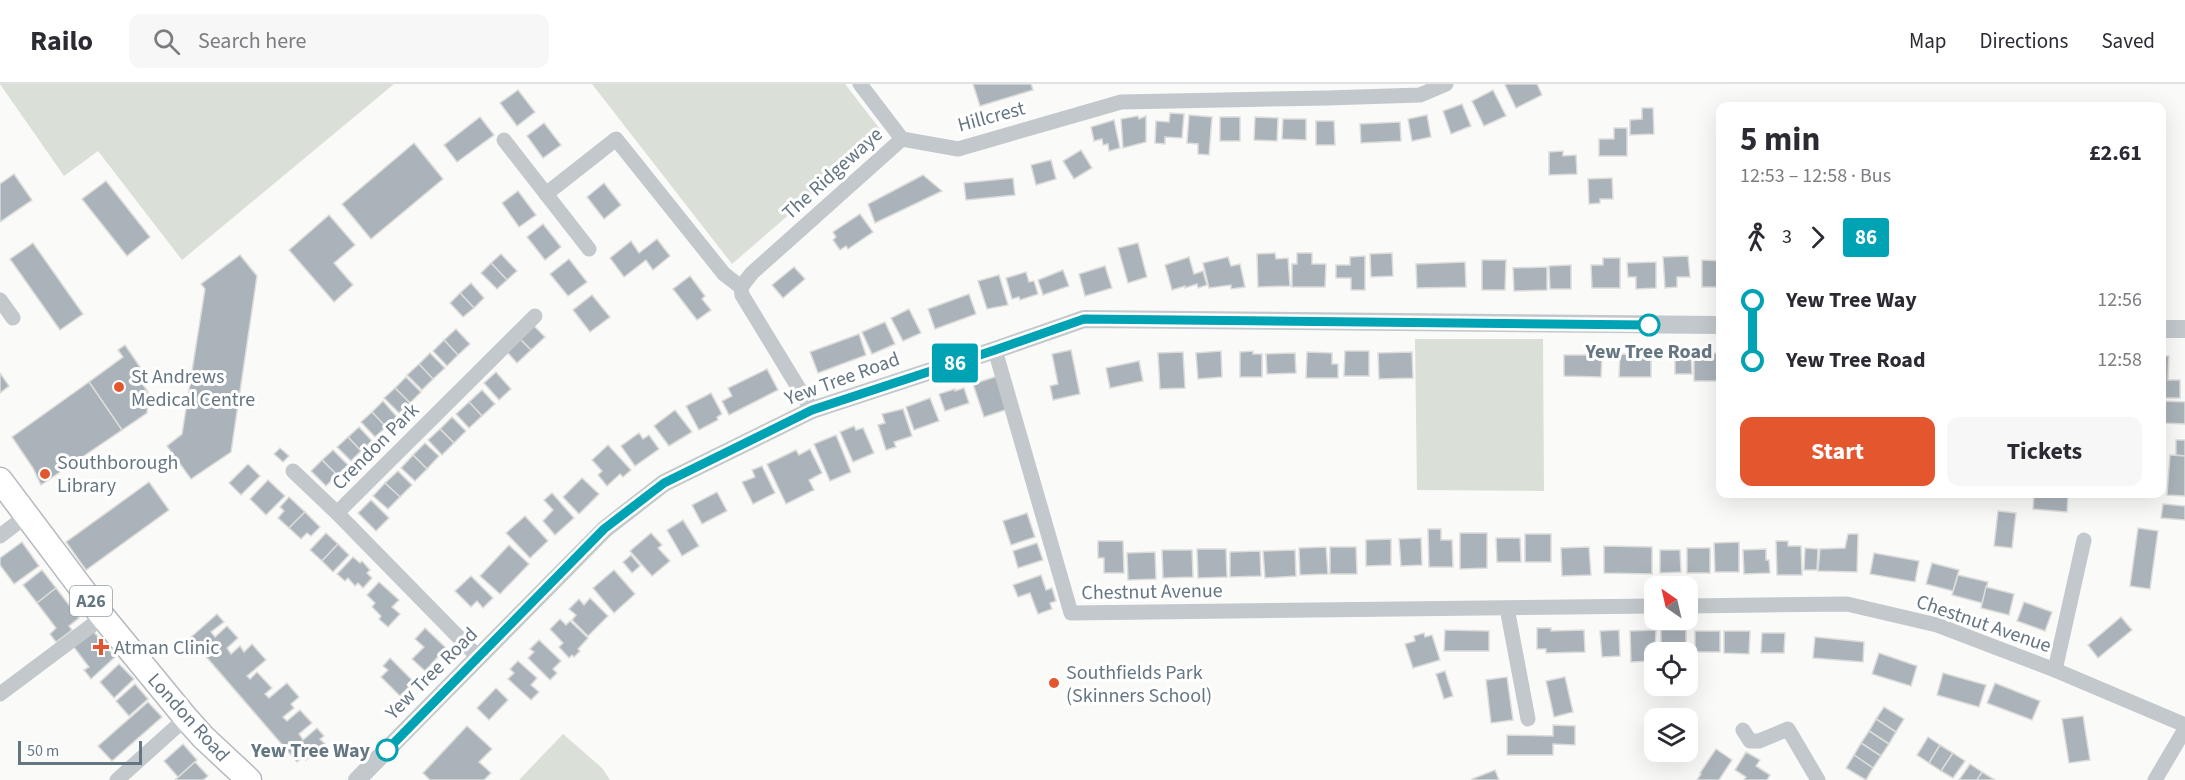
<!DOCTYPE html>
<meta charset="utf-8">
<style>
:root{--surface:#fff;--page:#f7f7f7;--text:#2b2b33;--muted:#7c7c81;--line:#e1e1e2;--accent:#e4572e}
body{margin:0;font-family:"Source Sans 3",sans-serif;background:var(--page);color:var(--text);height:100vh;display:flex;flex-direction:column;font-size:22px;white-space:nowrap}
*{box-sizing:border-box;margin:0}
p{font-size:20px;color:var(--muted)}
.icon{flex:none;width:33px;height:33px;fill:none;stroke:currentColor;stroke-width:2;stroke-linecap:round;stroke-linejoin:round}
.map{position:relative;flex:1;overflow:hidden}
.details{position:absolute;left:1716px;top:18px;width:450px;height:396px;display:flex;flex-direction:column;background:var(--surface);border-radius:12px;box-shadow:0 6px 24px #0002}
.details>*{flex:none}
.badge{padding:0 12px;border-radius:4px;font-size:21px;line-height:39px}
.needle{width:39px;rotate:326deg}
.controls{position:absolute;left:1644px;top:492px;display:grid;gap:12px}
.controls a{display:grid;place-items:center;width:54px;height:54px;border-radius:12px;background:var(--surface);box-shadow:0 6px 24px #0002;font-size:30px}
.scale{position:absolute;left:18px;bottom:15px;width:124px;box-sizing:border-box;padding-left:6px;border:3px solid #657683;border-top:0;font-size:16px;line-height:21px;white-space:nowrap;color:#657683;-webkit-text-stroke:4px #fff;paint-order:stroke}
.map>.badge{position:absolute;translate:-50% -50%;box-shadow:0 0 0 3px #fff}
.legs{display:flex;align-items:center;gap:9px;height:66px;padding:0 24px;font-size:20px}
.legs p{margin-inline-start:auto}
.head{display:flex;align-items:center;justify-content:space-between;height:102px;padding:0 24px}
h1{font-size:33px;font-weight:700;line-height:45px}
.action{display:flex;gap:12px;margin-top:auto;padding:12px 24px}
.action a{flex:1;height:69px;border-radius:12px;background:var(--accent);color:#fff;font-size:24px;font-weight:700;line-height:69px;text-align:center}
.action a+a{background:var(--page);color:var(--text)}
ul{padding:0 24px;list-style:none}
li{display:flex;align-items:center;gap:21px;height:60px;font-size:22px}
li i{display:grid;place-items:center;width:9px;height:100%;margin:0 8px;background:currentColor}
li i::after{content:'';width:15px;height:15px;margin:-8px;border:4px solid;border-radius:50%;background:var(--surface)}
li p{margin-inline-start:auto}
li:first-child i{background:linear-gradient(#0000 50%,currentColor 0)}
li:last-child i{background:linear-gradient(currentColor 50%,#0000 0)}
header{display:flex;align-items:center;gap:36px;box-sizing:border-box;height:84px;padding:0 30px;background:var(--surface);border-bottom:2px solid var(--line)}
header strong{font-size:28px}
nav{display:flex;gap:33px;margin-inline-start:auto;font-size:21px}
.search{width:420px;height:54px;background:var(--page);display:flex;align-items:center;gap:15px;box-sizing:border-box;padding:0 21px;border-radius:12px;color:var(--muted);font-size:22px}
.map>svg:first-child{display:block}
.green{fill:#dadfd7}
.building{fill:#aab3b9;stroke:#dcdcda;stroke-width:1.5}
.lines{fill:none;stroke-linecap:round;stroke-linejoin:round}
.trunk-casing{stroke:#b4b9bd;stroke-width:27}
.minor{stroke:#c3c8cc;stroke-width:15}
.tertiary{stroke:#c3c8cc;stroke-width:18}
.trunk{stroke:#fff;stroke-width:24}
.line-1-casing{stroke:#fff;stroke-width:14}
.line-1{stroke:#00a3b4;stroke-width:9}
.stop-1-dot{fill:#fff;stroke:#00a3b4;stroke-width:3}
.poi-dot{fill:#e4572e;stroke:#fff;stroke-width:2}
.labels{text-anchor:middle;stroke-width:6;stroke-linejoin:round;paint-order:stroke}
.shield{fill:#fff;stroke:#939fa8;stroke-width:1.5}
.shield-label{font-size:18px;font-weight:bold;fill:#657683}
.street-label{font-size:20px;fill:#657683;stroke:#fff}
.stop-label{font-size:20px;font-weight:bold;fill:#657683;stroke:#fff}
.poi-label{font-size:20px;fill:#657683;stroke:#fff;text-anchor:start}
</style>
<header>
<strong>Railo</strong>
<div class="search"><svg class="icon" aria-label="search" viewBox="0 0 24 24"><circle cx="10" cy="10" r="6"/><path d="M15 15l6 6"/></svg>Search here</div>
<nav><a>Map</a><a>Directions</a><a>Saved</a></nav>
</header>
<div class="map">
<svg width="2185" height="696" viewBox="0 0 2185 696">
<rect width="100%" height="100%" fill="#fafaf8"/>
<g class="green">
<polygon points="0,0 394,0 182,176 98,67 64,92"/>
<polygon points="592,0 845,0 883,49 732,180"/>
<polygon points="1415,255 1543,255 1544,407 1417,406"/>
<polygon points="563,650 602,684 610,696 519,696"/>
</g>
<g class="building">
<polygon points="973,0 1031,0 1033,6 980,22"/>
<polygon points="1507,0 1537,0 1542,11 1516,24 1505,1"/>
<polygon points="518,6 535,28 517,42 500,19"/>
<polygon points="1493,6 1506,32 1484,42 1472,17"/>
<polygon points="1462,20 1471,42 1451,50 1443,27"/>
<polygon points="1642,24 1653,24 1654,50 1630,51 1630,36 1642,35"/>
<polygon points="1170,29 1184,30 1182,54 1165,53 1165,60 1155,59 1156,37 1169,38"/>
<polygon points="1189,31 1212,33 1209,71 1198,70 1198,60 1187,59"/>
<polygon points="1427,31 1431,53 1412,57 1408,35"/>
<polygon points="1138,32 1139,35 1146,32 1146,58 1123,64 1121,35"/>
<polygon points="480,33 494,51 457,78 444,61"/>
<rect x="1220" y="33" width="20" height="24"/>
<polygon points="1255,33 1278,34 1277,57 1254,56"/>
<polygon points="1283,35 1306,35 1306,56 1282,55"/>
<polygon points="1114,36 1120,64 1109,67 1108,60 1103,61 1102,55 1094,57 1091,43"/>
<polygon points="1316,37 1334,37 1335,61 1316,61"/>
<polygon points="1400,38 1401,57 1361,59 1360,40"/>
<polygon points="544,39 561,61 543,74 527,52"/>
<polygon points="1614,44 1627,44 1627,72 1599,72 1599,55 1614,55"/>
<polygon points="414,59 443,95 371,155 342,120"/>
<polygon points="1081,66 1092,84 1074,95 1063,77"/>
<polygon points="1563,67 1563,72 1576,71 1577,90 1549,91 1549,68"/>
<polygon points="1051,76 1056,95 1036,101 1031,81"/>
<polygon points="14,90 32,116 0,138 0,100"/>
<polygon points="923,91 942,107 875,139 868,120"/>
<polygon points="1013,94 1015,111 966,116 964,99"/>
<polygon points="1612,94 1613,115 1600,115 1600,119 1589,120 1588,95"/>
<polygon points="106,97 150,153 127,172 82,115"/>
<polygon points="604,99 621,121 604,135 587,113"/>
<polygon points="518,107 536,131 519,143 502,119"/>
<polygon points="860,130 873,148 848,165 846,162 840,166 833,156 836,153 833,148"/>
<polygon points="329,131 355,161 334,179 353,201 334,218 289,166"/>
<polygon points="543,140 561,163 545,176 527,153"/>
<polygon points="657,155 670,172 653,186 646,176 624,193 610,174 631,157 639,169"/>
<polygon points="33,159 83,230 60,246 10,175"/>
<polygon points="1138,159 1147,193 1128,199 1118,164"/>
<polygon points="1275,169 1276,175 1288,174 1290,202 1258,203 1257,170"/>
<polygon points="1297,169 1312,169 1312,180 1326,180 1325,203 1292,203 1292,180 1297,180"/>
<polygon points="1392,169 1393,192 1371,193 1370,170"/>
<polygon points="501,170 517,187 507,196 491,179"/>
<polygon points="240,171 257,192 231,368 191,395 167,362 182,350 205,205 201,200"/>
<polygon points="1365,172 1365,206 1351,206 1351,194 1336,194 1336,181 1350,181 1350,173"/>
<polygon points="1688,172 1690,193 1677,193 1677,203 1665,204 1663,173"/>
<polygon points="1189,173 1194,190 1203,187 1207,201 1198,204 1197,200 1185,204 1185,202 1172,206 1165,181"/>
<polygon points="1228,173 1231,182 1240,180 1245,203 1231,205 1231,201 1209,204 1203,179"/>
<polygon points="1603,174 1620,174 1620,204 1592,204 1591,181 1603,181"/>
<polygon points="569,175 587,198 568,212 550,190"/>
<polygon points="1482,176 1506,176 1505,206 1482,206"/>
<polygon points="1702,176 1720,177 1720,203 1702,203"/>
<polygon points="1465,178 1466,203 1417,204 1416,180"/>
<polygon points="1656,178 1656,204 1636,205 1636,193 1628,193 1627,179"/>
<polygon points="491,179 507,196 497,205 481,189"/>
<polygon points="1571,181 1571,205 1550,205 1549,182"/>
<polygon points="1105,182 1112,204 1085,212 1079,190"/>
<polygon points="794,183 805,195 783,214 772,201"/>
<polygon points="1547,183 1547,206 1514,207 1513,184"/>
<polygon points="1063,186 1069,202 1043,211 1038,196"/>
<polygon points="1026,188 1029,198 1034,197 1038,210 1020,216 1019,213 1012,215 1006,194"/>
<polygon points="999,191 1008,221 987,225 978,197"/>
<polygon points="690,192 705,212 702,215 711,226 697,236 673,205"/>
<polygon points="471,199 484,214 474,224 460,209"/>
<polygon points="460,209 474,224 463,233 450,219"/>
<polygon points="969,210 976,230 935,245 928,225"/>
<polygon points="592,211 610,233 590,248 573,226"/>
<polygon points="909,225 921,249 903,257 891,234"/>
<polygon points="885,238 895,260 872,270 862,248"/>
<polygon points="534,242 545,253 531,266 520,255"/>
<polygon points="456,245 470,260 458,271 444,256"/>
<polygon points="859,250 866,271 818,289 810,268"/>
<polygon points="520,255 531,266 517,279 507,268"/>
<polygon points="444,256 458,271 447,282 433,267"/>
<polygon points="125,261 140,283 134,287 148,308 147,329 122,346 89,298 123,273 118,266"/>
<polygon points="1071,266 1080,310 1053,316 1050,302 1058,300 1052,270"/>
<polygon points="1221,267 1222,293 1198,295 1196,269"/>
<polygon points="1253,267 1253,270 1262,270 1262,293 1240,293 1240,268"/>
<polygon points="1345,267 1369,267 1369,292 1344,292"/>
<polygon points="1694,267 1710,267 1709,269 1718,269 1718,297 1694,297"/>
<polygon points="1183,268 1185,304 1160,305 1158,269"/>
<polygon points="1307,268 1332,269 1332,280 1338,280 1338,294 1306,294"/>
<polygon points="1412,268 1413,294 1379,295 1378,269"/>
<polygon points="430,269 445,284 433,295 419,280"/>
<polygon points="1295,269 1296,289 1267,290 1266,270"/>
<polygon points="1675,269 1691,269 1692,290 1675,290"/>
<polygon points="1620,270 1651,271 1651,293 1619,293"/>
<polygon points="1564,271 1602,271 1601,293 1564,292"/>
<polygon points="2162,272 2169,272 2168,296 2180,296 2180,314 2162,314"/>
<polygon points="1139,277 1143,297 1110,304 1106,284"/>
<polygon points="419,280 433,295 422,306 407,291"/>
<polygon points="767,285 778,306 729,331 722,317 732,312 728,304"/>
<polygon points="496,288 511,305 499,316 484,299"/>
<polygon points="0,289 9,302 0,309"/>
<polygon points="1001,291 1011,324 984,333 973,300"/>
<polygon points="406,293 421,308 410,319 395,304"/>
<polygon points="89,298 122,346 41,401 33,384 12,353"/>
<polygon points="395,304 410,319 399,329 384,314"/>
<polygon points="964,304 969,319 945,327 939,310 955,305 955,307"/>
<polygon points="482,306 495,320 482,332 469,318"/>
<polygon points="711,309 722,330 717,333 718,336 699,346 686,322"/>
<polygon points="930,314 939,337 914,346 906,323"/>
<polygon points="383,317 397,333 386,343 372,328"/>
<polygon points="2162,317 2185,318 2185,340 2162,339"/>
<polygon points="469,318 482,332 469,344 456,330"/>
<polygon points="903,325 912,352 894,358 896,363 886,366 878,341 885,339 882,330"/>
<polygon points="675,326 692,348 669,362 654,342"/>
<polygon points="372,328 386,343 375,353 361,338"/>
<polygon points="452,333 466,347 454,359 440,345"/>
<polygon points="854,342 856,346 863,344 874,369 853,378 840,348"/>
<polygon points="359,343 372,357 361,367 348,353"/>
<polygon points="440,345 454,359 442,371 428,356"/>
<polygon points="639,349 643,355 649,351 659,365 635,382 621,362"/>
<polygon points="836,351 851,388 830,397 814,360"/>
<polygon points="348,353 361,367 351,377 337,363"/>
<polygon points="2176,356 2185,356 2185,372 2176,371"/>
<polygon points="425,359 439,372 427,385 413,371"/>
<polygon points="608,361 631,386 623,393 620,390 607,402 598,391 602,387 592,376"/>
<polygon points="280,364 289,372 283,378 274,370"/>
<polygon points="810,365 822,389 809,396 814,406 786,420 767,380 796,366 799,371"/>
<polygon points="333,366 348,381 337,391 322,376"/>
<polygon points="413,371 427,385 415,397 401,384"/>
<polygon points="2170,371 2185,372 2185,412 2167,411"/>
<polygon points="322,376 337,391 326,402 311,387"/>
<polygon points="248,380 260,392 241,411 229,399"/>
<polygon points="762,382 775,409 753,420 742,398 755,393 752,386"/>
<polygon points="398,387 412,401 400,413 385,399"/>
<polygon points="582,394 599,410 579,430 563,413"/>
<polygon points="268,396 285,412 266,431 250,415"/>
<polygon points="149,398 169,426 86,486 66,458"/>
<polygon points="385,399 400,413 388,425 373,412"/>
<polygon points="717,408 727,427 702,440 692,421"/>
<polygon points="552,409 574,434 555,451 543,437 553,426 544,416"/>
<polygon points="2034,410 2068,410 2067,428 2033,425"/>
<polygon points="289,413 305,428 289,444 278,434 284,427 280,423"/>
<polygon points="371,416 389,434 376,447 358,429"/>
<polygon points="2163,420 2185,422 2185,436 2161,434"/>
<polygon points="1998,427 2016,429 2012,464 1994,462"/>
<polygon points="305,428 320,443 311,452 307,449 301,455 289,444"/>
<polygon points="1027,429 1035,453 1011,461 1003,437"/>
<polygon points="525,432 548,457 530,474 506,449"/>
<polygon points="683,436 699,462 682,472 667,446"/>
<polygon points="2138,444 2158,447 2150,505 2130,502"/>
<polygon points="1428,445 1441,445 1441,456 1452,456 1453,483 1429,483"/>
<polygon points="326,449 338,460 322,477 310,466"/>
<polygon points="651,449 662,461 658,464 670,477 652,492 630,467"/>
<polygon points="1460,449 1487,449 1487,484 1460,485"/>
<rect x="1525" y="450" width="26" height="28"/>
<polygon points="1848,450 1858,450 1857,488 1818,487 1820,465 1845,464"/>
<polygon points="1421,454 1422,481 1401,482 1399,455"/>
<polygon points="1496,454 1520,454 1521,478 1497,478"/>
<polygon points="1391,455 1391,481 1366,482 1366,456"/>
<polygon points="1098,457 1123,457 1124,489 1104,489 1104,474 1098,474"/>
<polygon points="1776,457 1788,457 1788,462 1801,462 1802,491 1777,491"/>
<polygon points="22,458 39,482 14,500 0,481 0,474"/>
<polygon points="1739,458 1739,488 1715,488 1714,459"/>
<polygon points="1037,459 1043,476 1018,484 1013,467"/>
<polygon points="338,460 349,471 333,488 322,477"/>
<polygon points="509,461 529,480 500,510 480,492"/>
<polygon points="1604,462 1652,463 1652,490 1604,489"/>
<polygon points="1326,463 1328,490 1300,491 1299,464"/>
<polygon points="1330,463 1356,463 1357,490 1330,490"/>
<polygon points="1589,463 1591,491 1562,492 1561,464"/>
<rect x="1687" y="464" width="23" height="25"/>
<polygon points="1805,464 1818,465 1817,486 1804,486"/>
<polygon points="1197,465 1226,465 1227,493 1198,494"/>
<polygon points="1766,465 1766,476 1769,476 1770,489 1744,490 1743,466"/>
<polygon points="1162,466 1192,466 1193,493 1163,494"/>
<polygon points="1295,466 1296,492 1265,494 1263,467"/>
<polygon points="1660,466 1680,466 1681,488 1660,489"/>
<polygon points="1260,467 1261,492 1230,493 1230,468"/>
<polygon points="1155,468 1156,495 1128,496 1127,469"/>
<polygon points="1874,469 1919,477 1915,498 1870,490"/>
<polygon points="631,471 640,482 632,489 623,478"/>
<polygon points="353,473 360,479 362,477 370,486 367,489 372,494 363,504 358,499 355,502 348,494 345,497 337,490"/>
<polygon points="1932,479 1959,486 1953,507 1926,500"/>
<polygon points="42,486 56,504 37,519 23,501"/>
<polygon points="614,486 635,510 614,529 593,504"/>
<polygon points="1041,491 1046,506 1052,504 1056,517 1050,519 1052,525 1038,530 1030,509 1018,513 1013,501"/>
<polygon points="1958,491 1988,498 1982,519 1952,511"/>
<polygon points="471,492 493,514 483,524 477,517 471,523 455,507"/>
<polygon points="379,498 399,516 392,523 400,530 388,543 379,535 381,532 372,523 375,519 367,511"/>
<polygon points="1986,503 2014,510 2009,531 1981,524"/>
<polygon points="56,504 79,534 69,542 72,546 56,558 50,550 56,544 37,519"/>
<polygon points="590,514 608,532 588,552 572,536 576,531 569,525 579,515 584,521"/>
<polygon points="2024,518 2052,528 2045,547 2017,537"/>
<polygon points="217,530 224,538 211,548 215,553 227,542 238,554 227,564 231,570 240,562 244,568 252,560 266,576 247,592 250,595 257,588 272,604 265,610 269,614 287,599 299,613 291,620 294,624 283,633 287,637 300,626 312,639 299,650 303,656 317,644 324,652 320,655 325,660 306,676 304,672 297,678 190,554"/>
<polygon points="2121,533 2132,546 2098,574 2088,561"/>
<polygon points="560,535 566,541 570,537 588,554 578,565 580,567 574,573 572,571 569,574 559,563 563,559 550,545"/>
<polygon points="425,544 446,564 425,587 412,575 424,563 415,555"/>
<polygon points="1537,544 1551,544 1551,547 1584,546 1585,568 1546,569 1546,565 1537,565"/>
<polygon points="1445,546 1489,547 1489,567 1444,567"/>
<polygon points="1619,546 1620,572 1602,573 1600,547"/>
<polygon points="1656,546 1654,577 1631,578 1630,547"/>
<rect x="1661" y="546" width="25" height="22"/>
<polygon points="93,547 115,573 91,595 84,586 89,583 73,562"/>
<rect x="1695" y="547" width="25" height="21"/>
<polygon points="1724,547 1750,547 1749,570 1724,569"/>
<polygon points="1424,549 1425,553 1432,551 1440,576 1413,584 1405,560 1415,557 1414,552"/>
<polygon points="1762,549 1785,549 1784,569 1761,569"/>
<polygon points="1815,553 1864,558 1863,578 1813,574"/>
<polygon points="539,556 561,577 553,585 557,589 550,596 528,574 534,568 530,565"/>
<polygon points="1879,569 1917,582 1911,602 1872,590"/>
<polygon points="390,574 412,596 407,601 409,603 400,612 381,593 388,586 383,582"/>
<polygon points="518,577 537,594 531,601 539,608 531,616 508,595 514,589 510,585"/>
<polygon points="119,580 134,595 114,614 100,598"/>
<polygon points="1445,587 1453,612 1444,615 1436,590"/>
<polygon points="1943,589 1986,601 1979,623 1937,611"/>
<polygon points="1507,593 1513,636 1491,639 1486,596"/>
<polygon points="1565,593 1573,628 1554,633 1546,597"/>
<polygon points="1995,599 2040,617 2032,636 1987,619"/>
<polygon points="135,600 148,615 129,632 116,617"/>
<polygon points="496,604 508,616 489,636 477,624"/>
<polygon points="148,618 162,633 112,677 98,662"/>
<polygon points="1884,623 1904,635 1896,648 1876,635"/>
<polygon points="2083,632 2090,676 2069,679 2062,635"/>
<polygon points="1876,635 1896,648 1889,660 1869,647"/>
<polygon points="1553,641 1575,642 1575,661 1553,660 1553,671 1507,671 1507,651 1553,652"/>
<polygon points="467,642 492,665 479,678 491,689 484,696 430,696 423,689"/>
<polygon points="1869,647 1889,660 1881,672 1861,659"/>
<polygon points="1928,653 1940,661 1929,679 1917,671"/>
<polygon points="1861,659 1881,672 1873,684 1854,671"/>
<polygon points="183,660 197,676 178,693 164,677"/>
<polygon points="1940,661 1953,669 1941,687 1929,679"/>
<polygon points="1716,665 1732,676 1719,696 1697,696 1701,690 1700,689"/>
<polygon points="1746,668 1760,676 1756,682 1770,691 1767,696 1744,696 1746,693 1735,686"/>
<polygon points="1953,669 1965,677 1953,694 1941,687"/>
<polygon points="1854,671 1873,684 1866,696 1846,684"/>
<polygon points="195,678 208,692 203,696 175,696"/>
<polygon points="1970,680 1982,688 1977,696 1959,696"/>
<polygon points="1495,686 1499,696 1472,696 1472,695"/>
<polygon points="1982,688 1995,696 1977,696"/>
</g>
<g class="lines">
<defs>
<polyline id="trunk" points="0,396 103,533 186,634 203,653 249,696"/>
</defs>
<use href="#trunk" class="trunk-casing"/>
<g class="minor">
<polyline points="902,55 958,65 1121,18 1327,14 1420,11 1446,0"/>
<polyline points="504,56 589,165"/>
<polyline points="546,110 616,55 724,190 741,203"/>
<polyline points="0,216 13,234"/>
<polyline points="995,266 1071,529 1654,522"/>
<polyline points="812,326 742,211 741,203 752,189 902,55 860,0"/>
<polyline points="293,387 337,429"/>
<polyline points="0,452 26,432"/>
<polyline points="1688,522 1847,520 1937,541 2055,586 2185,641"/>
<polyline points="1507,524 1528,635"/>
<polyline points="478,573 337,429 535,232"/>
<polyline points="2055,586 2084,456"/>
<polyline points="0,610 103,533"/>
<polyline points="1743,646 1750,657 1759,657 1788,645 1818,696"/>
<polyline points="117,696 186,634"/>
<polyline points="2155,696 2185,645"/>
</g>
<g class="tertiary">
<polyline points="2162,245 2185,245"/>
<polyline points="357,696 605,445 664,399 812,326 995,266 1084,235 1720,241"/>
</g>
<use href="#trunk" class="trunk"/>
</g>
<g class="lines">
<defs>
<polyline id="line-1" points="387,666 604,445 664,399 812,326 995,266 1084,235 1649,241"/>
</defs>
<use href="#line-1" class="line-1-casing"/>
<use href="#line-1" class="line-1"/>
</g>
<g class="stop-1-dot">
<circle cx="1649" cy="241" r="10"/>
<circle cx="387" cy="666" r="10"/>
</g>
<g class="poi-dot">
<circle cx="119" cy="303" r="6"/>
<circle cx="45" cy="390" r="6"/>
<path d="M98 554h6v6h6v6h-6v6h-6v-6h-6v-6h6z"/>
<circle cx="1054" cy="599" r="6"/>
</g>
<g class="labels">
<rect class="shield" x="70" y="502" width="42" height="30" rx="4.5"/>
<g class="shield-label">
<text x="91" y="523">A26</text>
</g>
<g class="street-label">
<text transform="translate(991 32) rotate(-15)" y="7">Hillcrest</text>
<text transform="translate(832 89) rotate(-42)" y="7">The Ridgewaye</text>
<text transform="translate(842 294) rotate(-20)" y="7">Yew Tree Road</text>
<text transform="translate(375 362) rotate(-45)" y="7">Crendon Park</text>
<text transform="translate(1152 507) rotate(-1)" y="7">Chestnut Avenue</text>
<text transform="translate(1984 539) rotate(19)" y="7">Chestnut Avenue</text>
<text transform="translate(431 589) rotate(-45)" y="7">Yew Tree Road</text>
<text transform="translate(189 633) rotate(48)" y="7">London Road</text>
</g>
<g class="stop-label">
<text x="1649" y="274">Yew Tree Road</text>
<text x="370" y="673" text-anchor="end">Yew Tree Way</text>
</g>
<g class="poi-label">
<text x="131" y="299">St Andrews<tspan x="131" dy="23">Medical Centre</tspan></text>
<text x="57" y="385">Southborough<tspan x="57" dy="23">Library</tspan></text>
<text x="114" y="570">Atman Clinic</text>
<text x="1066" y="595">Southfields Park<tspan x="1066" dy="23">(Skinners School)</tspan></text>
</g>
</g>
</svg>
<div class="controls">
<a><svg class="needle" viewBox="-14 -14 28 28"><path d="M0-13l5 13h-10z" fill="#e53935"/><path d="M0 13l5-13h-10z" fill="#7c7c81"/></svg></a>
<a><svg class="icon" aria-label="locate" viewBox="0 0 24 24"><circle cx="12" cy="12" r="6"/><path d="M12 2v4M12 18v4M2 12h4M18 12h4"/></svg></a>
<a><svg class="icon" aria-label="layers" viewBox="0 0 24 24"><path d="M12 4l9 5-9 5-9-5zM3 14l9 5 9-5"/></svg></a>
</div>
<div class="scale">50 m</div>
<b class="badge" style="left:955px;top:279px;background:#00a3b4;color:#fff">86</b>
<section class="details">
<div class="head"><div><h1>5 min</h1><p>12:53 – 12:58 · Bus</p></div><b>£2.61</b></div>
<div class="legs"><svg class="icon" aria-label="walk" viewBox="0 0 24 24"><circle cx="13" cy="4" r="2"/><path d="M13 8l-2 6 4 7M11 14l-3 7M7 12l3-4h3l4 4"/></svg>3<svg class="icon" aria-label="forward" viewBox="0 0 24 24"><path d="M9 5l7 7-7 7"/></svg><b class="badge" style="background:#00a3b4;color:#fff">86</b></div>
<ul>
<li><i style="color:#00a3b4"></i><b>Yew Tree Way</b><p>12:56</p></li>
<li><i style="color:#00a3b4"></i><b>Yew Tree Road</b><p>12:58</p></li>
</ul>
<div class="action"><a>Start</a><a>Tickets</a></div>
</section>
</div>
